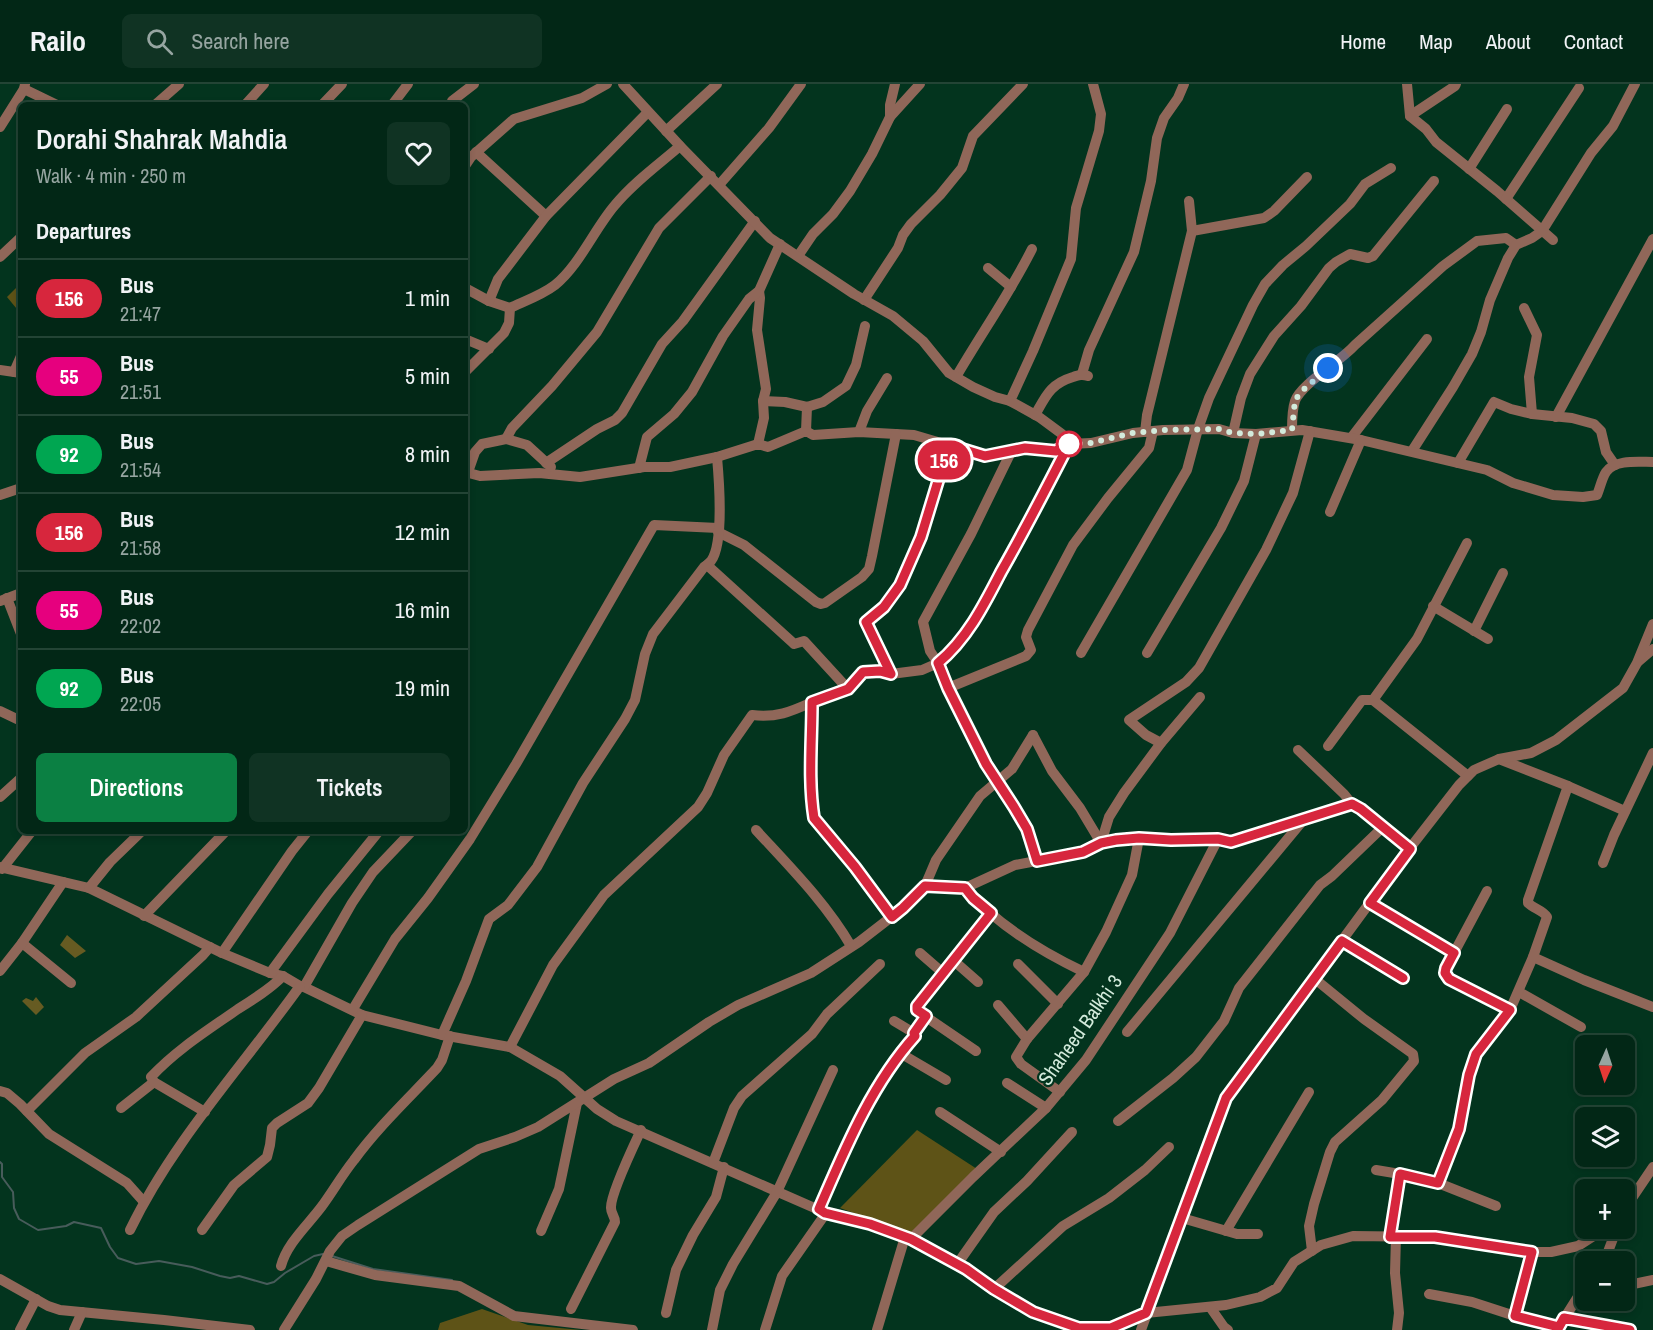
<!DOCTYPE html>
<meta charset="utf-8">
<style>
:root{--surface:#022716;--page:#103323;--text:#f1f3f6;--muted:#96a5a1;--line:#234435;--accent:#0b8043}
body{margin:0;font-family:"Archivo Narrow",sans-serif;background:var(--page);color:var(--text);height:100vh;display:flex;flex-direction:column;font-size:22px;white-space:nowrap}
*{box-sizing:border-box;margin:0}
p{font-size:20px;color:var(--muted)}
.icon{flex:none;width:33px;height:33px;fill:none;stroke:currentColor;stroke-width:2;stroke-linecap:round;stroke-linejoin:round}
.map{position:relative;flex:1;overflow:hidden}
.details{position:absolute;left:18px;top:18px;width:450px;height:732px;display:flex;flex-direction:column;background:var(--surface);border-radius:9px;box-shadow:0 3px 9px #0003,0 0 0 2px var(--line)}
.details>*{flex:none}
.badge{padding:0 12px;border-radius:20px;font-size:21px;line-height:39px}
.needle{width:39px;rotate:183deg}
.tools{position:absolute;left:1575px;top:951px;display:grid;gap:12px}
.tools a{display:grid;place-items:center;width:60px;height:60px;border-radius:9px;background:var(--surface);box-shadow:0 3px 9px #0003,0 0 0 2px var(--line);font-size:30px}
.you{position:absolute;width:30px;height:30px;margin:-15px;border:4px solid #fff;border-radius:50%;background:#1a73e8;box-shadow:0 0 0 9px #1a73e833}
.map>.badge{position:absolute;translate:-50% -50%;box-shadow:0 0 0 3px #fff}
h2{padding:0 18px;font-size:22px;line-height:54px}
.round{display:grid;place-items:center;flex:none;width:63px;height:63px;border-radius:9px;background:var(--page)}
.headline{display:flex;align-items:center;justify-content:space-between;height:102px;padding:0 18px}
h1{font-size:28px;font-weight:600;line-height:45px}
.primary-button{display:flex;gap:12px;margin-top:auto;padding:12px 18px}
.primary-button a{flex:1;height:69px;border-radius:9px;background:var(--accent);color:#fff;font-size:24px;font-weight:600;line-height:69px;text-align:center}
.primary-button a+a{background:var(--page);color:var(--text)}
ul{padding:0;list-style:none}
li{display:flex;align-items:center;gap:18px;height:78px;padding:0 18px;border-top:2px solid var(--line)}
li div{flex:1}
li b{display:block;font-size:22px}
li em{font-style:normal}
li .badge{min-width:66px;font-weight:700;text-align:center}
header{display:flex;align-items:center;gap:36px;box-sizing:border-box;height:84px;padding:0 30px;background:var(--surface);border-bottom:2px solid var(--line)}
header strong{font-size:28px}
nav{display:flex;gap:33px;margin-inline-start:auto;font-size:21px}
.search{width:420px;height:54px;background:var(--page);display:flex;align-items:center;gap:15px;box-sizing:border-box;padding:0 21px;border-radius:9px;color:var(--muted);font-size:22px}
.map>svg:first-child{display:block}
.green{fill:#5e5317}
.forest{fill:#665b22}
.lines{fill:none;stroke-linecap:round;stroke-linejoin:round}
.stream{stroke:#485c5b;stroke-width:2}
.minor{stroke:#906759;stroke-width:10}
.line-casing{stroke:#fff;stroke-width:14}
.line{stroke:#d7263d;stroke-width:9}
.walk{stroke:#d3ebdc;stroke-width:6;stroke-dasharray:0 10.8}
.stop-dot{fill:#fff;stroke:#d7263d;stroke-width:3}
.labels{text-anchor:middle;stroke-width:4.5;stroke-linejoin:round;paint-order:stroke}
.street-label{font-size:20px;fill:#d3ebdc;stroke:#03341e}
</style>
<header>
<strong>Railo</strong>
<div class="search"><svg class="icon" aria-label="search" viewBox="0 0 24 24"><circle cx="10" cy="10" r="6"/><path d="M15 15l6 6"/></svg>Search here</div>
<nav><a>Home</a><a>Map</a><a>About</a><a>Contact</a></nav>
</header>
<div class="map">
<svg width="1653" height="1246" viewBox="0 0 1653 1246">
<rect width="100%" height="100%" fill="#03341e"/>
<g class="green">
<polygon points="21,199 21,230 7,213"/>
<polygon points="917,1046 977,1085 912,1150 840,1124"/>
<polygon points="482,1225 528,1241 581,1246 438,1246 440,1239"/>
</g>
<g class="forest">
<polygon points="67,851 86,867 75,874 60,861"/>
<polygon points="36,913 44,923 36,931 22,917 26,914 33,917"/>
</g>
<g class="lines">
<g class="stream">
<polyline points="0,1078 2,1080 2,1093 13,1108 14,1124 19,1135 38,1146 66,1142 74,1138 101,1144 110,1163 118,1174 136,1180 159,1177 192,1183 220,1192 230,1194 239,1192 267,1200 274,1198 285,1189 314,1172 323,1170"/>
<polyline points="332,1172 373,1185 452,1196"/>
</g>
<g class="minor">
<polyline points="1407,0 1410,32 1426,45 1436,58 1497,107 1553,156"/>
<polyline points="24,5 57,21"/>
<polyline points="452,17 474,0"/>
<polyline points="155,21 179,0"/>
<polyline points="245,21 264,0"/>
<polyline points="322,21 342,0"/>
<polyline points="392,21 408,0"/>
<polyline points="1410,32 1455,2 1456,0"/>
<polyline points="890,33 890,21 895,0"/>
<polyline points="0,43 24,5 25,0"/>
<polyline points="666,47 717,0"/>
<polyline points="476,68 546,132"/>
<polyline points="465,82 471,73 514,35 582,14 607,0"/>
<polyline points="1469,85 1507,25"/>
<polyline points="719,101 769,44 801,0"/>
<polyline points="1506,115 1579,4"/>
<polyline points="1192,147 1264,134 1274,127 1307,93"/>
<polyline points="798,172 813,150 833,130 850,107 872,70 890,33 920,0"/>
<polyline points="0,173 21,153"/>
<polyline points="988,184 1011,203"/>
<path d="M465,204L489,217L510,224C525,217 542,211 555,201C579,182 595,144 615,121C634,98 658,81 680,62"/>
<polyline points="864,216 898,164 903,151 911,140 940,111 962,84 973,52 1023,0"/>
<polyline points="489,217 498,195 546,132 648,28"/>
<polyline points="1524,224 1537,251 1529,293 1532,330"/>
<polyline points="465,255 489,265"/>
<polyline points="0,286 21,289"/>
<polyline points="14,288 21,272"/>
<polyline points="465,288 504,249 509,239 510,224"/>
<polyline points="1082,290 1089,266 1134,168 1151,97 1157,54 1164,34 1178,14 1184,0"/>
<path d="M956,293C981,250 1010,209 1032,165"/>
<polyline points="763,317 785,318 807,323 823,318 846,302 856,281 865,242"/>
<polyline points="1010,317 1033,267 1071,175 1076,124 1099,47 1101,30 1093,0"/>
<path d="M1035,331C1046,312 1050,300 1073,293C1079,291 1082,290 1088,292"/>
<polyline points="1556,333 1653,155"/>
<path d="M1292,346C1292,337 1292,326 1295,317C1301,300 1341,277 1355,261L1443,182L1477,157L1506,154L1516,161"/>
<polyline points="806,347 807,323"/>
<polyline points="859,348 867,327 887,294"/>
<polyline points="1145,348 1147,331 1192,147 1189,117"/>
<polyline points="1233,349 1241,314 1250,290 1274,252 1301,222 1329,184 1336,178 1350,170 1368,174 1373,172 1434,97"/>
<polyline points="1351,354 1427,255"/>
<polyline points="506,355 512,344 552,302 597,248 659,144 711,92"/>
<polyline points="758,360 764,334 763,317 766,305 757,246 760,214 759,207"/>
<polyline points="1412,367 1453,303 1472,270 1481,248 1490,216 1508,174 1516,161 1532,154 1542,147 1591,69 1613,42 1635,0"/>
<polyline points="1011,368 971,450 923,538 930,567 938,579 948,604 986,680 1014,723 1027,745 1037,777"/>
<polyline points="546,379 597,345 615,336 622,329 662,260 683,237 755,137"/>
<polyline points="1458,379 1494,318 1511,325 1532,330 1572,334 1594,340 1601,347 1606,368 1615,381"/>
<polyline points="639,384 647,353 674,330 692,308 723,252 749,215 759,207 780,160"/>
<path d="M465,388L480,392L539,389L580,393L644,383H670L717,373L758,360L768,363L806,347L813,351L859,348L914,351L985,372L1025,364L1056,367L1069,360L1091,359L1133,349L1163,346L1219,345L1233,349L1256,350L1302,346L1361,356L1487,386L1513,399L1553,411L1583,413L1597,411C1600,404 1602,394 1606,388C1615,375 1639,378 1653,378"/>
<polyline points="468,388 475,368 482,360 506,355 527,361 551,383"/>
<polyline points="0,411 21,404"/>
<polyline points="1330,428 1361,356"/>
<polyline points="718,448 744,461 816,518 821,520 825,519 862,493 869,485 872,472 896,350"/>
<polyline points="707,481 792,558 794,560 804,557 848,605"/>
<polyline points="7,514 21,550"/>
<polyline points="0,517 21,509"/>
<polyline points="1433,522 1488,555"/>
<polyline points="1474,547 1503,489"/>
<polyline points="1081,569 1187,386 1198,345 1209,314 1253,221 1265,200 1283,181 1306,162 1350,120 1365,100 1391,84"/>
<polyline points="1147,569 1221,444 1244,397 1256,350"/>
<polyline points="1639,577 1653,565"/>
<polyline points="891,590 866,538 884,523 900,501 921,452 949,361"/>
<polyline points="948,604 1026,572 1031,566 1026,553 1028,546 1073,461 1108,414 1149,364 1153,347"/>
<polyline points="1373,616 1417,555 1467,459"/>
<polyline points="812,618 812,672 810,697 814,734 855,783 892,833"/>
<polyline points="0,627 21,637"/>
<polyline points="1033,651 1052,687 1080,724 1101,759"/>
<polyline points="1161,659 1146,651 1129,636 1186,598 1199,584 1266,466 1293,409 1310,347"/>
<polyline points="1328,662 1362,616 1373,616 1468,692"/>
<polyline points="1298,666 1344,710 1352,720"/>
<polyline points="1499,675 1568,702 1625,727"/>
<polyline points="0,713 21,694"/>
<path d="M756,746C790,783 826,819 851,862"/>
<polyline points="1101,759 1109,733 1124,709 1161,659 1200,613"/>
<polyline points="1603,779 1614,751 1653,669"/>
<polyline points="0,783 89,804 222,869 270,889 283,892 300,902 304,903 362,931 442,951 510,963 560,992 597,1025 616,1037 826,1129 870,1140 911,1155 966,1185 994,1205 1033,1228 1079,1244 1111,1244 1146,1229 1226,1221 1260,1213 1277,1204 1294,1178 1321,1161 1353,1152 1435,1153 1532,1168 1551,1168 1578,1162 1606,1144"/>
<polyline points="2,785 32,747"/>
<polyline points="925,802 965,804 1015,781 1083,768 1101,759 1116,756 1139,754 1171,756 1218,755 1231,758 1352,720 1361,725 1410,764"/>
<polyline points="89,804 110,778 142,747"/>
<path d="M965,804C997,841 1040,867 1084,888"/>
<polyline points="1487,807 1446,884 1445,889 1449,895 1510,926"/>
<polyline points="1370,819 1454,869"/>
<polyline points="144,832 226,747"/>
<polyline points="1342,857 1403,894"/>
<polyline points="22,859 71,899"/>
<polyline points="222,869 292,767 308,747"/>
<polyline points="920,869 943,889"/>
<polyline points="1533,873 1584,896 1653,923"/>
<polyline points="953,876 978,898"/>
<polyline points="1018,880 1058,920"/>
<polyline points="0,887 22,859 63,798"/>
<polyline points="270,889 328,810 379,747"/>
<polyline points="304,903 352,819 373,788 412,747"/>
<polyline points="1519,908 1581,943"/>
<polyline points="998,921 1027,955"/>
<polyline points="353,925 395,855 428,814 470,755 516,680 654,441 718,444"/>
<polyline points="1127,948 1305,734"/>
<path d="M442,951L466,897L489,835L508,821L537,783L583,699L625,635L635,616L645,570L653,550L704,483C707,481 709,479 711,477C724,460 719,395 717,373"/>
<path d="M510,963L553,881L604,811L698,723L707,709L724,671L752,631C782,635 799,623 824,613C831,610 841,609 847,606C853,602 858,594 863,588L880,587L891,590L922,586L938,579L948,572L975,537L1034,429L1069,360L1062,350L1039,333L1010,317L995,313L973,303L949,289L923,257L893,232L854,210L770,154L680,62L623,0"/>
<polyline points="976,967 919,928 917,926 917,923 991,829"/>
<polyline points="900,969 946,996"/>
<polyline points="1007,999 1046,1024"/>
<polyline points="0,1007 7,1009 20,1020 49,1050 127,1099 144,1118"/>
<polyline points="1060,1008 1021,980 1016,973 1027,955 1084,888 1106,848 1132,791 1139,754"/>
<polyline points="121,1024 154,998"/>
<polyline points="27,1027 85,969 136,933 203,871 210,863"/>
<path d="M205,1028L154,998L151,993C176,966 208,946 238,925C254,915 270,905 283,892"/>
<polyline points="940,1028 1001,1068"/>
<polyline points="1118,1037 1173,994 1196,973 1224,937 1239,904 1320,801 1332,792 1383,743"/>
<polyline points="713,1079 734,1024 742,1012 812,950 827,930 880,880"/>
<polyline points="1376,1086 1400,1090 1438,1099 1496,1122"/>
<path d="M1438,1099L1459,1045L1469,991L1476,970L1510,926L1533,873L1547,833C1543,826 1534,825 1528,819V816L1568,702"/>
<path d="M819,1124C845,1064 871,1001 915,952L914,949L894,937"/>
<polyline points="1624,1126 1653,1083"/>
<polyline points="1182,1134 1237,1150 1258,1150"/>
<path d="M130,1146C173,1057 242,983 300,902"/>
<polyline points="202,1146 234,1101 267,1073 270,1061 272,1044 277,1039 308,1019 319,1004 362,931"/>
<polyline points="541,1147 559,1105 577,1019"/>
<polyline points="1226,1147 1309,1008"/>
<polyline points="1396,1152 1395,1189 1399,1229 1397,1246"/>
<polyline points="1391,1153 1400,1090"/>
<polyline points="911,1155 973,1093 1046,1024 1086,976 1170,849 1218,755"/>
<polyline points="1312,1167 1309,1142 1314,1120 1330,1068 1335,1058 1382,1016 1414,977 1413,970 1364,935 1315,895"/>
<polyline points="326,1177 375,1191 459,1202 514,1232 633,1246"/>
<polyline points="1602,1178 1606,1173 1617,1144"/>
<polyline points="958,1179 994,1128 1027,1097 1072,1048"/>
<path d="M281,1182C287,1159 308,1141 322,1122C333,1107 342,1091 354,1076C378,1043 409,1014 437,984L442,976L450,952"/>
<polyline points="0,1195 48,1222 60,1226 164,1236 250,1246"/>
<polyline points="1624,1202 1653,1196"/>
<polyline points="994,1205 1063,1142 1109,1114 1145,1086 1169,1063"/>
<polyline points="1429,1210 1472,1218 1515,1232 1559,1243"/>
<polyline points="1210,1223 1224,1243 1228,1246"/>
<path d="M571,1225L615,1138C615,1132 611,1130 611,1124C610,1111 634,1061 641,1046"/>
<polyline points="666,1229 676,1186 693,1151 716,1113 724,1083"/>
<polyline points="1515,1232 1532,1168"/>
<polyline points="1564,1234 1631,1246"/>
<polyline points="1562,1238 1586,1200"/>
<polyline points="20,1246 36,1215"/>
<polyline points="74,1246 82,1228"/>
<polyline points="284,1246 316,1195 330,1167 342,1152 358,1141 479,1065 515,1053 538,1043 614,995 649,979 709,938 738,921 811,889 859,858 903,824 925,802 936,776 980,712 1012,685 1033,651"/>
<polyline points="712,1246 720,1206 733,1180 777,1108 833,986"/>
<polyline points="765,1246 782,1192 826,1129"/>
<polyline points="877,1246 905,1153"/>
<polyline points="1141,1246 1226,1014 1410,764 1459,701 1474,686 1499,675 1531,669 1556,656 1623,604 1637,579 1653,540"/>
</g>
</g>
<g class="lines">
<defs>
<path id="line" d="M1403,894L1342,857L1226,1014L1146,1229L1111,1244H1079L1033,1228L994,1205L966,1185L911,1155L870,1140L825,1129L819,1125C845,1065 871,1001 915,952L914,949L926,932L917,926V922L991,829L973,814L965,804L925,802L903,824L892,833L855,783L814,734C808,696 812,657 812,618L848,605L863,588L880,587L891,590L866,538L884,523L900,501L921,453L949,361L985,372L1025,364L1056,367L1069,360C1047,403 1025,446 1001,488C984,521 967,555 938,579L948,604L986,680L1014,723L1027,745L1037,777L1083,768L1101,759L1116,756L1139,754L1171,756L1218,755L1231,758L1352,720L1361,725L1410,765L1370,819L1454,869L1446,884L1445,889L1449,895L1510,926L1476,970L1469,991L1459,1045L1438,1099L1400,1090L1390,1153H1435L1532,1168L1515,1232L1559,1243L1564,1234L1630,1246"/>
</defs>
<use href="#line" class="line-casing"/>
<use href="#line" class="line"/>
<polyline class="walk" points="1069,360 1091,359 1133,349 1163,346 1219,345 1233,349 1256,350 1292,346 1295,316 1302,307 1328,284"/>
</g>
<circle class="stop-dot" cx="1069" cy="360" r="12"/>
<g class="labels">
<g class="street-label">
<text transform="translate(1080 946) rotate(-55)" y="7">Shaheed Balkhi 3</text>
</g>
</g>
</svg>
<div class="tools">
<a><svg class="needle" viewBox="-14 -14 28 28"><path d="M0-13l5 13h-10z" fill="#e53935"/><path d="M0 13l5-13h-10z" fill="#96a5a1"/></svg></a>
<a><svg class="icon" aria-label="layers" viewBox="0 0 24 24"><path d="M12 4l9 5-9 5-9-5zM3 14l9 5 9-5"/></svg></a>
<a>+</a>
<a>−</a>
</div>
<div class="you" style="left:1328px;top:284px"></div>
<b class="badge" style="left:944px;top:376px;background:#d7263d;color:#fff">156</b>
<section class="details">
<div class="headline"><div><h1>Dorahi Shahrak Mahdia</h1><p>Walk · 4 min · 250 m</p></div><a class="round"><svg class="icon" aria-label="heart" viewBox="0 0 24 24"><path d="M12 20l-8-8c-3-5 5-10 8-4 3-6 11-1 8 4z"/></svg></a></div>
<h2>Departures</h2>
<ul>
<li><span class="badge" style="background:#d7263d;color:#fff">156</span><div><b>Bus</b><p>21:47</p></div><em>1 min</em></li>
<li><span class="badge" style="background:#e6007e;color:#fff">55</span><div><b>Bus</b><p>21:51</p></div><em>5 min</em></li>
<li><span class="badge" style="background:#00a651;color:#fff">92</span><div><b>Bus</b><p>21:54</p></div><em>8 min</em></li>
<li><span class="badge" style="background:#d7263d;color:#fff">156</span><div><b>Bus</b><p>21:58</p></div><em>12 min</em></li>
<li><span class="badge" style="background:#e6007e;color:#fff">55</span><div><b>Bus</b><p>22:02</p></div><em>16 min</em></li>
<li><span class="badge" style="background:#00a651;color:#fff">92</span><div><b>Bus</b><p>22:05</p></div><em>19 min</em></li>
</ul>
<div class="primary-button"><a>Directions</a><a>Tickets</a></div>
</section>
</div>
